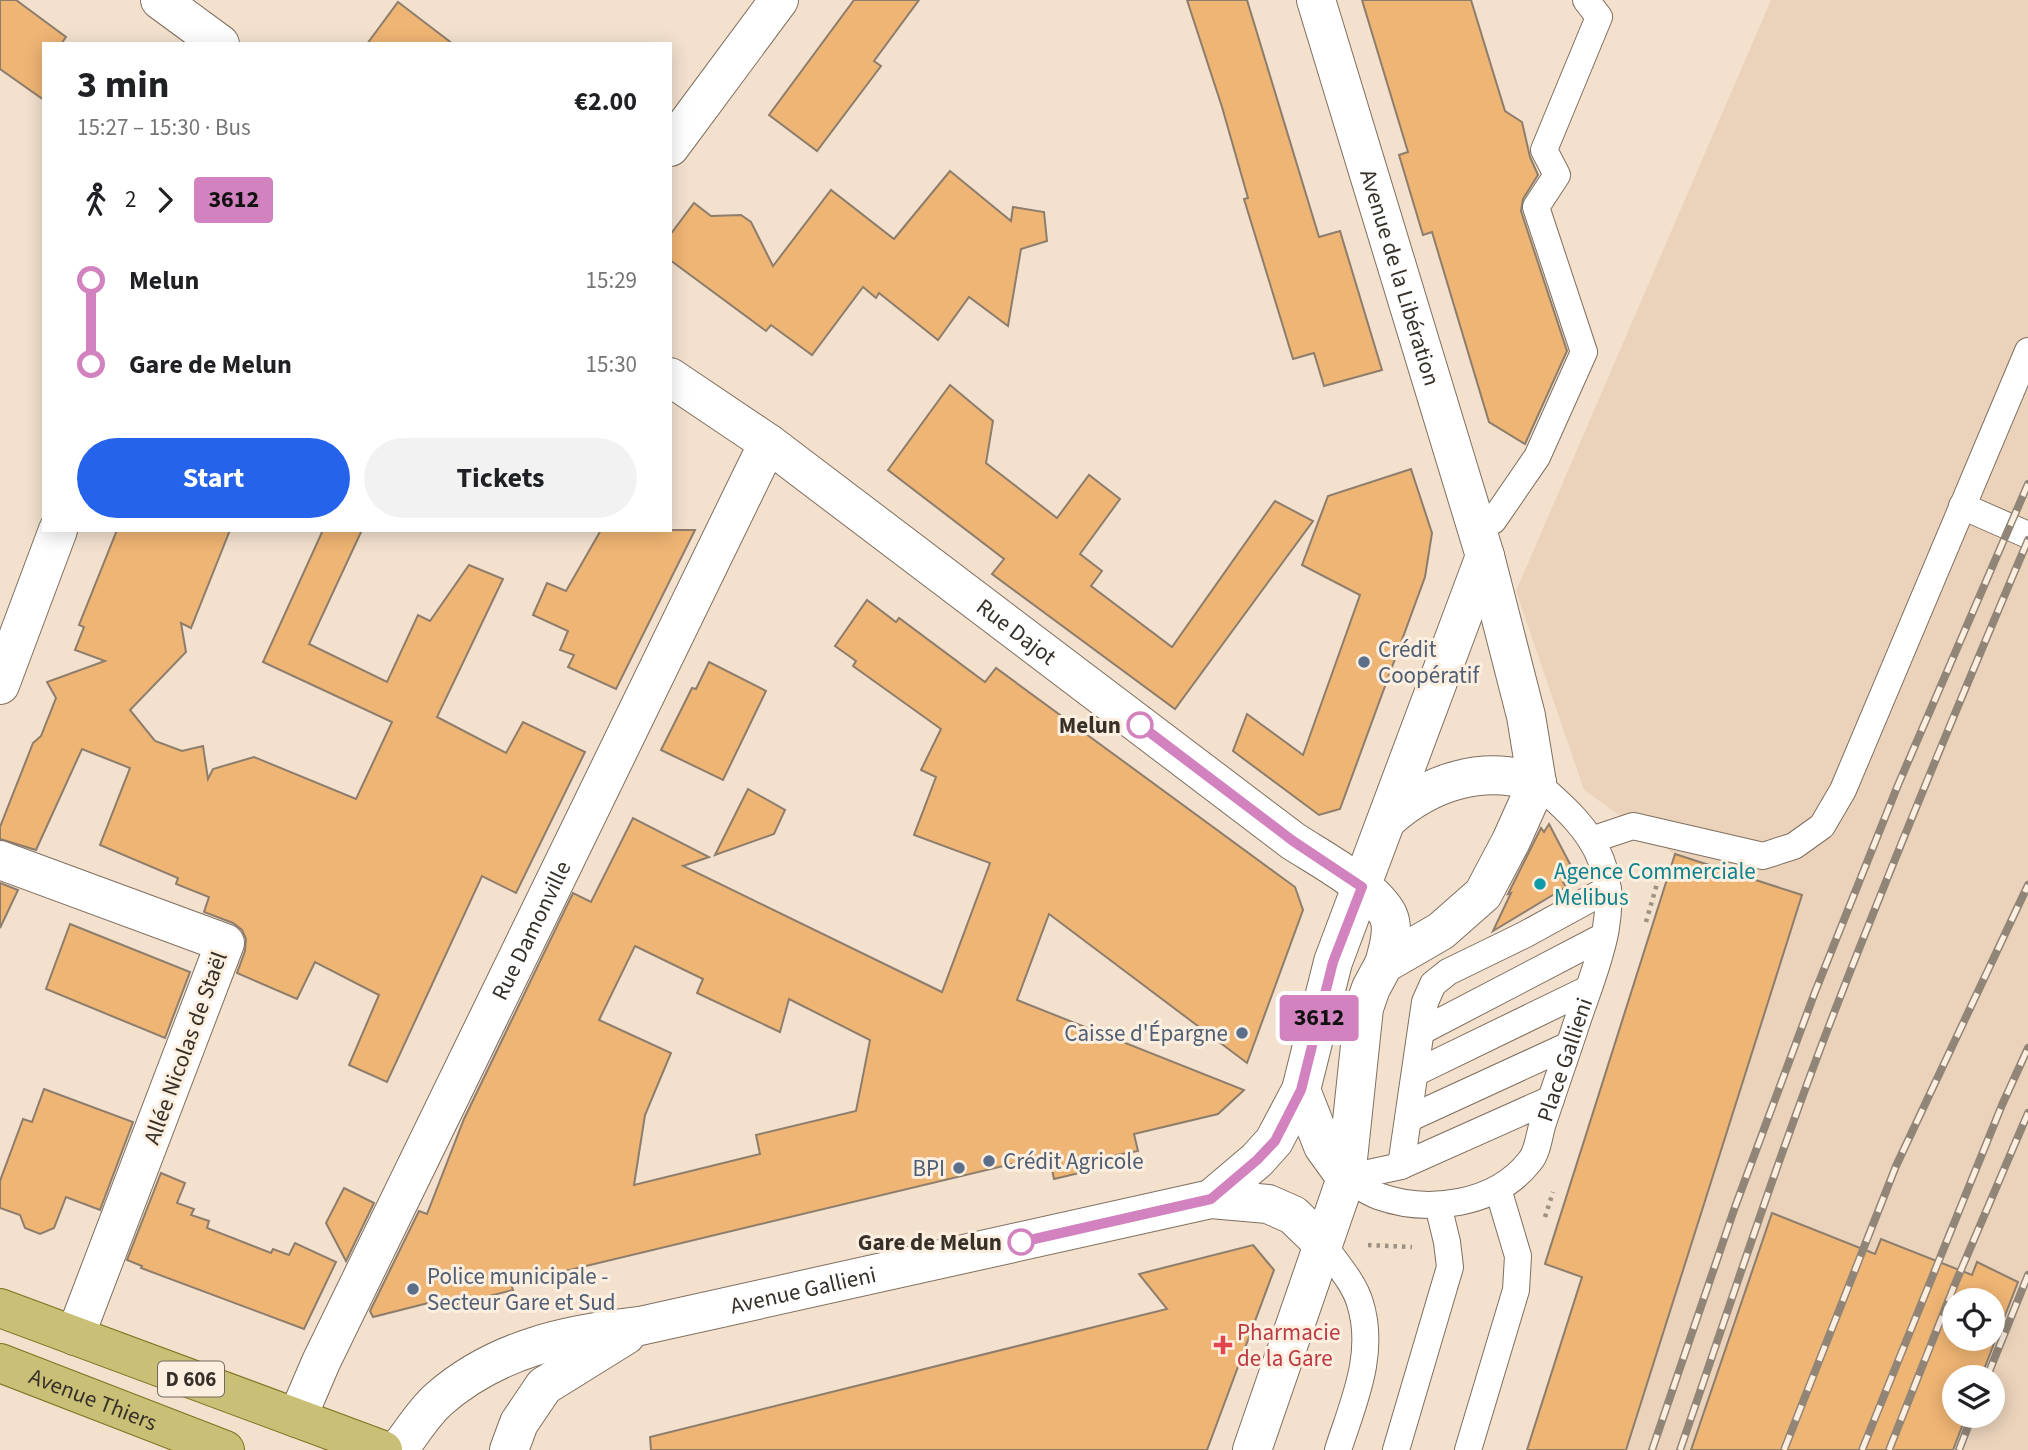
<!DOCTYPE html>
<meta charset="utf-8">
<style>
:root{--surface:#fff;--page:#f2f2f2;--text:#202124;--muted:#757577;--accent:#2563eb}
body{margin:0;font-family:"Source Sans 3",sans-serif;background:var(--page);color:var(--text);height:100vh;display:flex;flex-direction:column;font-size:26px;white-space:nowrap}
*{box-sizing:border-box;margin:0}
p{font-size:23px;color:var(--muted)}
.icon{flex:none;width:38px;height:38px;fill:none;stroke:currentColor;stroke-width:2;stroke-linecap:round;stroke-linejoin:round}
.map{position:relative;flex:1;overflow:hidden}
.panel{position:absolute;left:42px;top:42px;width:630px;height:490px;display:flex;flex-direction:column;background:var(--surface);border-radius:0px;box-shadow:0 4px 18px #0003}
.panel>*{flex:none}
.badge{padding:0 14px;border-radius:5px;font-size:24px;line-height:46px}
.controls{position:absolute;left:1942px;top:1288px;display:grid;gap:14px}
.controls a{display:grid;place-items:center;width:63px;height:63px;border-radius:50%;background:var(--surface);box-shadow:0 4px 18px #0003;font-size:35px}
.map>.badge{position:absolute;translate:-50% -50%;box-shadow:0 0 0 4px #fff}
.legs{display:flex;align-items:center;gap:10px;height:77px;padding:0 35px;font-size:23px}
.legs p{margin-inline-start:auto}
.overview{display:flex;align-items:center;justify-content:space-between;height:119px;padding:0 35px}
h1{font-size:38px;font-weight:700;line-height:52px}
.button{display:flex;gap:14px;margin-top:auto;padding:14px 35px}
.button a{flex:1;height:80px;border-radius:42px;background:var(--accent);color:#fff;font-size:28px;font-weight:700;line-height:80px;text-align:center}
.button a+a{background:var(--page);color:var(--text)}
ul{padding:0 35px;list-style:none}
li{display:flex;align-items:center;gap:24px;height:84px;font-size:26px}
li i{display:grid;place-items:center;width:10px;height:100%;margin:0 9px;background:currentColor}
li i::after{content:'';width:18px;height:18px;margin:-9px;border:5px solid;border-radius:50%;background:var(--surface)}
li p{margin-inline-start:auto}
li:first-child i{background:linear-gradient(#0000 50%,currentColor 0)}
li:last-child i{background:linear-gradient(currentColor 50%,#0000 0)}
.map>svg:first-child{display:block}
.built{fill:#ebd3bb;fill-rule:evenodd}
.building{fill:#efb574;stroke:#8d7d6d;stroke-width:2;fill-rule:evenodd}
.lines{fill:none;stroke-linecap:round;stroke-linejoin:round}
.service-casing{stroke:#7f6f5f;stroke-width:28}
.minor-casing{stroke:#7f6f5f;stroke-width:40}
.primary-casing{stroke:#7f711f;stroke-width:40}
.path{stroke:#9d9183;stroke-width:4.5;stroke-dasharray:3.5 5;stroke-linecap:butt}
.service{stroke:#fff;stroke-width:26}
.minor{stroke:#fff;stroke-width:38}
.primary{stroke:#cabf76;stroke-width:38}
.rail-casing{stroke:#918578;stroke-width:8}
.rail{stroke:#fdefe0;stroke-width:5;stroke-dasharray:16;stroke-linecap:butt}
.line-1-casing{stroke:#fff;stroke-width:16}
.line-1{stroke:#d282be;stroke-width:10}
.service-dot{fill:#5c6f8a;stroke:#fdefe0;stroke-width:2.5}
.stop-1-dot{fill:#fff;stroke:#d282be;stroke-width:3.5}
.culture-dot{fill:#0f9aa8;stroke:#fdefe0;stroke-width:2.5}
.health-dot{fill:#e0444e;stroke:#fdefe0;stroke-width:2.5}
.labels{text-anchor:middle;stroke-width:6;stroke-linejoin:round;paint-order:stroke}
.shield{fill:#fdefe0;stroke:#72695f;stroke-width:2}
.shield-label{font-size:21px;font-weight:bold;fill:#363028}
.street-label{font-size:23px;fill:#363028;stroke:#fdefe0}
.service-label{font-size:23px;fill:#4e5e75;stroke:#fdefe0;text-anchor:start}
.stop-label{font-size:23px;font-weight:bold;fill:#363028;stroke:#fdefe0;text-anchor:end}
.culture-label{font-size:23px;fill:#0d838f;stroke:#fdefe0;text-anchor:start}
.health-label{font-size:23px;fill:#be3a42;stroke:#fdefe0;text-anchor:start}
</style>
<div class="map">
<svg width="2028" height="1450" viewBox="0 0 2028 1450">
<rect width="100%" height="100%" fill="#f3e1ce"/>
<path class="built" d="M1771,0H2028V1450H1527L1582,1277L1545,1264L1675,855L1584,790L1516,591ZM1955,1300H1993V1339H1955ZM1955,1377H1993V1416H1955Z"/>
<g class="building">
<polygon points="0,0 16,0 66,37 61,44 44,44 44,100 0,69"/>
<polygon points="854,0 919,0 874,61 881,66 817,151 769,115"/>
<polygon points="1187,0 1247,0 1319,237 1340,231 1382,370 1324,386 1314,353 1293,359 1244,199 1248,198 1222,107"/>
<polygon points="1362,0 1471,0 1505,111 1522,122 1530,157 1538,175 1523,199 1521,211 1567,351 1525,444 1489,422 1432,232 1423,235 1399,155 1408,152"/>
<polygon points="398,2 453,44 367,44"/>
<polygon points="950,171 1011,221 1013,207 1044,212 1047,241 1021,249 1008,326 969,297 938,340 879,293 876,298 863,287 812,355 771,325 766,331 670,260 670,235 694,203 711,216 741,215 751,222 773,266 831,190 894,239"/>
<polygon points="950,385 993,421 986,463 1057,518 1089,475 1120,499 1080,554 1102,571 1091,586 1172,647 1275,501 1313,521 1175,709 992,574 1004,559 888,470"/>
<polygon points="1411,469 1432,533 1425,577 1340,809 1319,815 1233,751 1247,714 1303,755 1360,595 1302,565 1328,496"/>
<polygon points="117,530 230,530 191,628 181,623 186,652 130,710 155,741 182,751 203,746 208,779 213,769 254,757 356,799 392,722 263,662 323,530 362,530 309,644 387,682 418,615 430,621 469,565 503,579 437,717 506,753 523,722 585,752 516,893 482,876 387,1082 349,1065 379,995 315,962 297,999 237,973 245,951 246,939 242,930 233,923 204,912 209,897 176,884 178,878 100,845 130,768 82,749 36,850 0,839 0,827 33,743 41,736 56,698 47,682 105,661 75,650 84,627 79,625"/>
<polygon points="601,530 695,530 616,689 568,667 574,655 560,650 568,631 533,615 547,583 566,591"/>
<path d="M867,600L896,622L899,618L985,682L996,668L1295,887L1303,910L1247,1063L1049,914L1017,1000L1244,1090L1218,1114L1134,1134L1138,1151L1116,1155L1113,1165L1054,1179L1049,1155L511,1284L513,1290L446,1307L444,1299L373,1317L370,1311L419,1211L427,1214L464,1119L573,893L591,902L633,818L709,857L683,866L942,992L990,863L914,835L936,777L921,770L941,729L853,666L856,661L835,646ZM635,946L703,979L697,993L780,1032L789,999L870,1040L856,1111L756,1135L760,1154L634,1185L645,1115L671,1053L599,1020Z"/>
<polygon points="709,662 766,691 723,780 661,750 692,688 696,689"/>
<polygon points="748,789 785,810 774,834 715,855"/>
<polygon points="1549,824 1571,866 1565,868 1569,877 1563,882 1566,887 1493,931 1511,893 1508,894 1541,828 1544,832"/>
<polygon points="1675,854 1802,895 1626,1450 1527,1450 1582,1277 1545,1264"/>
<polygon points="0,883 18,890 0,928"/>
<polygon points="70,924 190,972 165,1038 46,989"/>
<polygon points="44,1089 133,1122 100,1210 66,1197 54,1228 40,1234 25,1228 20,1215 0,1208 0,1181 23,1119 32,1122"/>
<polygon points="161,1173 185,1183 177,1203 194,1209 191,1215 209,1221 207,1228 271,1253 273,1249 289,1255 295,1243 336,1262 304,1329 141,1268 142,1266 127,1260"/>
<polygon points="344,1188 374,1203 346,1261 326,1223"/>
<path d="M1772,1213L1875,1254L1881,1239L1972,1275L1977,1262L2018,1282L1981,1377H1955V1416H1966L1953,1450H1691ZM1955,1300H1993V1339H1955Z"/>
<polygon points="1253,1245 1274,1270 1207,1450 651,1450 650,1437 1167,1309 1139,1274"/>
</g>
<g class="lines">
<defs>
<g id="service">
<polyline points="1962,506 2028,535"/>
<polyline points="1476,526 1493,521 1537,457 1584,352 1536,207 1557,175 1544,150 1599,17 1586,0"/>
<polyline points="1591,840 1633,826 1763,856 1794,846 1822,826 1843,790 2028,351"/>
<polyline points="1422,1031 1604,936"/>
<polyline points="1415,1073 1588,989"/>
<polyline points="1408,1119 1569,1045"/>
<polyline points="1401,1166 1425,1002 1433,984 1448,972 1524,935 1608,889"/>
<path id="s1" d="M1346,1178C1356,1184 1367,1192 1378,1196C1428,1214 1496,1205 1530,1161C1537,1153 1539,1137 1542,1126C1553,1092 1565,1059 1576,1025C1593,973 1622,915 1601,860C1589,828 1562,805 1537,783"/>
<polyline points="1346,1178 1401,1166 1551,1099"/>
<path d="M1323,1244C1335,1262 1354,1282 1360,1303C1376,1354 1353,1403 1338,1450"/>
<polyline points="1396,1450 1450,1267 1447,1242 1438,1205"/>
<polyline points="1468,1450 1516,1290 1518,1256 1498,1189"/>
</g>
<g id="minor">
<polyline points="160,0 220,44"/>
<path id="s2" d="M1316,0L1485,556L1526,716L1537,783"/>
<polyline points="670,147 779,0"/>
<path id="s3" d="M670,377L768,443L1293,841C1319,858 1375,888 1388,915C1395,930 1388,949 1384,964"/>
<polyline points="0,685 58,530"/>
<path d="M1388,819C1429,782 1484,764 1537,783"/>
<polyline points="0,860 225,943 75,1336"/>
<polyline points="1346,1178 1323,1146 1301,1090 1333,962 1485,556"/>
<polyline points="1211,1199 1257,1160 1274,1141 1301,1090"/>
<path id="s4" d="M297,1418L321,1362L768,443"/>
<path id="s5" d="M398,1450C411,1434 423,1413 439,1399C496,1349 567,1334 640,1326L1211,1199L1268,1204L1293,1215L1323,1244"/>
<polyline points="509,1450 519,1423 544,1386 626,1335"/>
<polyline points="1252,1450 1346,1178 1364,1008 1371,988 1384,964 1441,931 1483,894 1511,841 1537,783"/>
</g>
<g id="primary">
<polyline points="0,1308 383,1450"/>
<path id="s6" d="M0,1363L225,1450"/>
</g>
</defs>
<use href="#service" class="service-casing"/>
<use href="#minor" class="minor-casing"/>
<use href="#primary" class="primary-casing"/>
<g class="path">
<polyline points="1646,922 1661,870"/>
<polyline points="1545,1217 1553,1192"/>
<polyline points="1368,1245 1412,1247"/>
</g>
<use href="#service" class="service"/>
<use href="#minor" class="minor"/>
<use href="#primary" class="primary"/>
<defs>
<g id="rail">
<polyline points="1987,1377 2028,1275"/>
<polyline points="1652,1450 1735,1207 1815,992 1898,785 2028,484"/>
<path d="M1680,1450C1732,1300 1781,1148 1839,1000C1899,846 1963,693 2028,540"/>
<polyline points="1784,1450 1896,1166 2028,885"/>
<polyline points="1862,1450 2002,1105 2028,1048"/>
<polyline points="1889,1450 1955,1284 2028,1113"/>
<polyline points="1959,1450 1972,1416"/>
</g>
</defs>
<use href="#rail" class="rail-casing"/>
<use href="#rail" class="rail"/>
</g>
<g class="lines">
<defs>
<polyline id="line-1" points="1021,1242 1211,1199 1257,1160 1275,1141 1301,1090 1333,962 1362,887 1293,841 1140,725"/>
</defs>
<use href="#line-1" class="line-1-casing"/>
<use href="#line-1" class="line-1"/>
</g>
<g class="service-dot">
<circle cx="1364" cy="662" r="7"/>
<circle cx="1242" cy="1033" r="7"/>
<circle cx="989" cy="1161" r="7"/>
<circle cx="959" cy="1168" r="7"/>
<circle cx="413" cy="1289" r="7"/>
</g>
<g class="stop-1-dot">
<circle cx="1140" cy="725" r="12"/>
<circle cx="1021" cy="1242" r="12"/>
</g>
<circle class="culture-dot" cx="1540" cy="884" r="7"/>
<path class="health-dot" d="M1219.5 1334.5h7v7h7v7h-7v7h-7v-7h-7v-7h7z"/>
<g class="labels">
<rect class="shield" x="158" y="1361.5" width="66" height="35" rx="5"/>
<g class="shield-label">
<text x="191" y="1386">D 606</text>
</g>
<g class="street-label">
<text dy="8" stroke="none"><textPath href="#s2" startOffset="290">Avenue de la Libération</textPath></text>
<text dy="8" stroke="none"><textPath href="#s3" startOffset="430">Rue Dajot</textPath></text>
<text dy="8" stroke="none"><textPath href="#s4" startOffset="541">Rue Damonville</textPath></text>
<text transform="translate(185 1048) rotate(-70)" y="8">Allée Nicolas de Staël</text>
<text dy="8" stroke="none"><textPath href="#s1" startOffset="310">Place Gallieni</textPath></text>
<text dy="8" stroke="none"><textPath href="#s5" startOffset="450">Avenue Gallieni</textPath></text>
<text dy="8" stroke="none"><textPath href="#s6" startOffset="100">Avenue Thiers</textPath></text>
</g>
<g class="service-label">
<text x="1378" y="657">Crédit<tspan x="1378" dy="26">Coopératif</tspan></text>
<text x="1228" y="1041" text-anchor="end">Caisse d'Épargne</text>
<text x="1003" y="1169">Crédit Agricole</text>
<text x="945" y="1176" text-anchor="end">BPI</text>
<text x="427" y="1284">Police municipale -<tspan x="427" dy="26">Secteur Gare et Sud</tspan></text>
</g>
<g class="stop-label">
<text x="1121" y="733">Melun</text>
<text x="1002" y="1250">Gare de Melun</text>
</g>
<g class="culture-label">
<text x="1554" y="879">Agence Commerciale<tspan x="1554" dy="26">Melibus</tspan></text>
</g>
<g class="health-label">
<text x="1237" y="1340">Pharmacie<tspan x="1237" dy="26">de la Gare</tspan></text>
</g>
</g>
</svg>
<div class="controls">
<a><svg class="icon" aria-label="locate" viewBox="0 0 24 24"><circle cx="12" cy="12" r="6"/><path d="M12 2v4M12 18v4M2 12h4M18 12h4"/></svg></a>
<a><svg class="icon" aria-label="layers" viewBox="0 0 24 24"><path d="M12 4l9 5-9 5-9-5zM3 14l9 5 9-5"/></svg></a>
</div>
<b class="badge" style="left:1319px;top:1018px;background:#d282be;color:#111">3612</b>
<section class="panel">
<div class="overview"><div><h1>3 min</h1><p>15:27 – 15:30 · Bus</p></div><b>€2.00</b></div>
<div class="legs"><svg class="icon" aria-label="walk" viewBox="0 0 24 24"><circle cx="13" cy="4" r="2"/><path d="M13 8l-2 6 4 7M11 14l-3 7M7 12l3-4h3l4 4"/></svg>2<svg class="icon" aria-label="forward" viewBox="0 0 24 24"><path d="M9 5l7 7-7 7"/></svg><b class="badge" style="background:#d282be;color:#111">3612</b></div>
<ul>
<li><i style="color:#d282be"></i><b>Melun</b><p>15:29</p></li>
<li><i style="color:#d282be"></i><b>Gare de Melun</b><p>15:30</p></li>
</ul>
<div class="button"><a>Start</a><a>Tickets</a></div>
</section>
</div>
